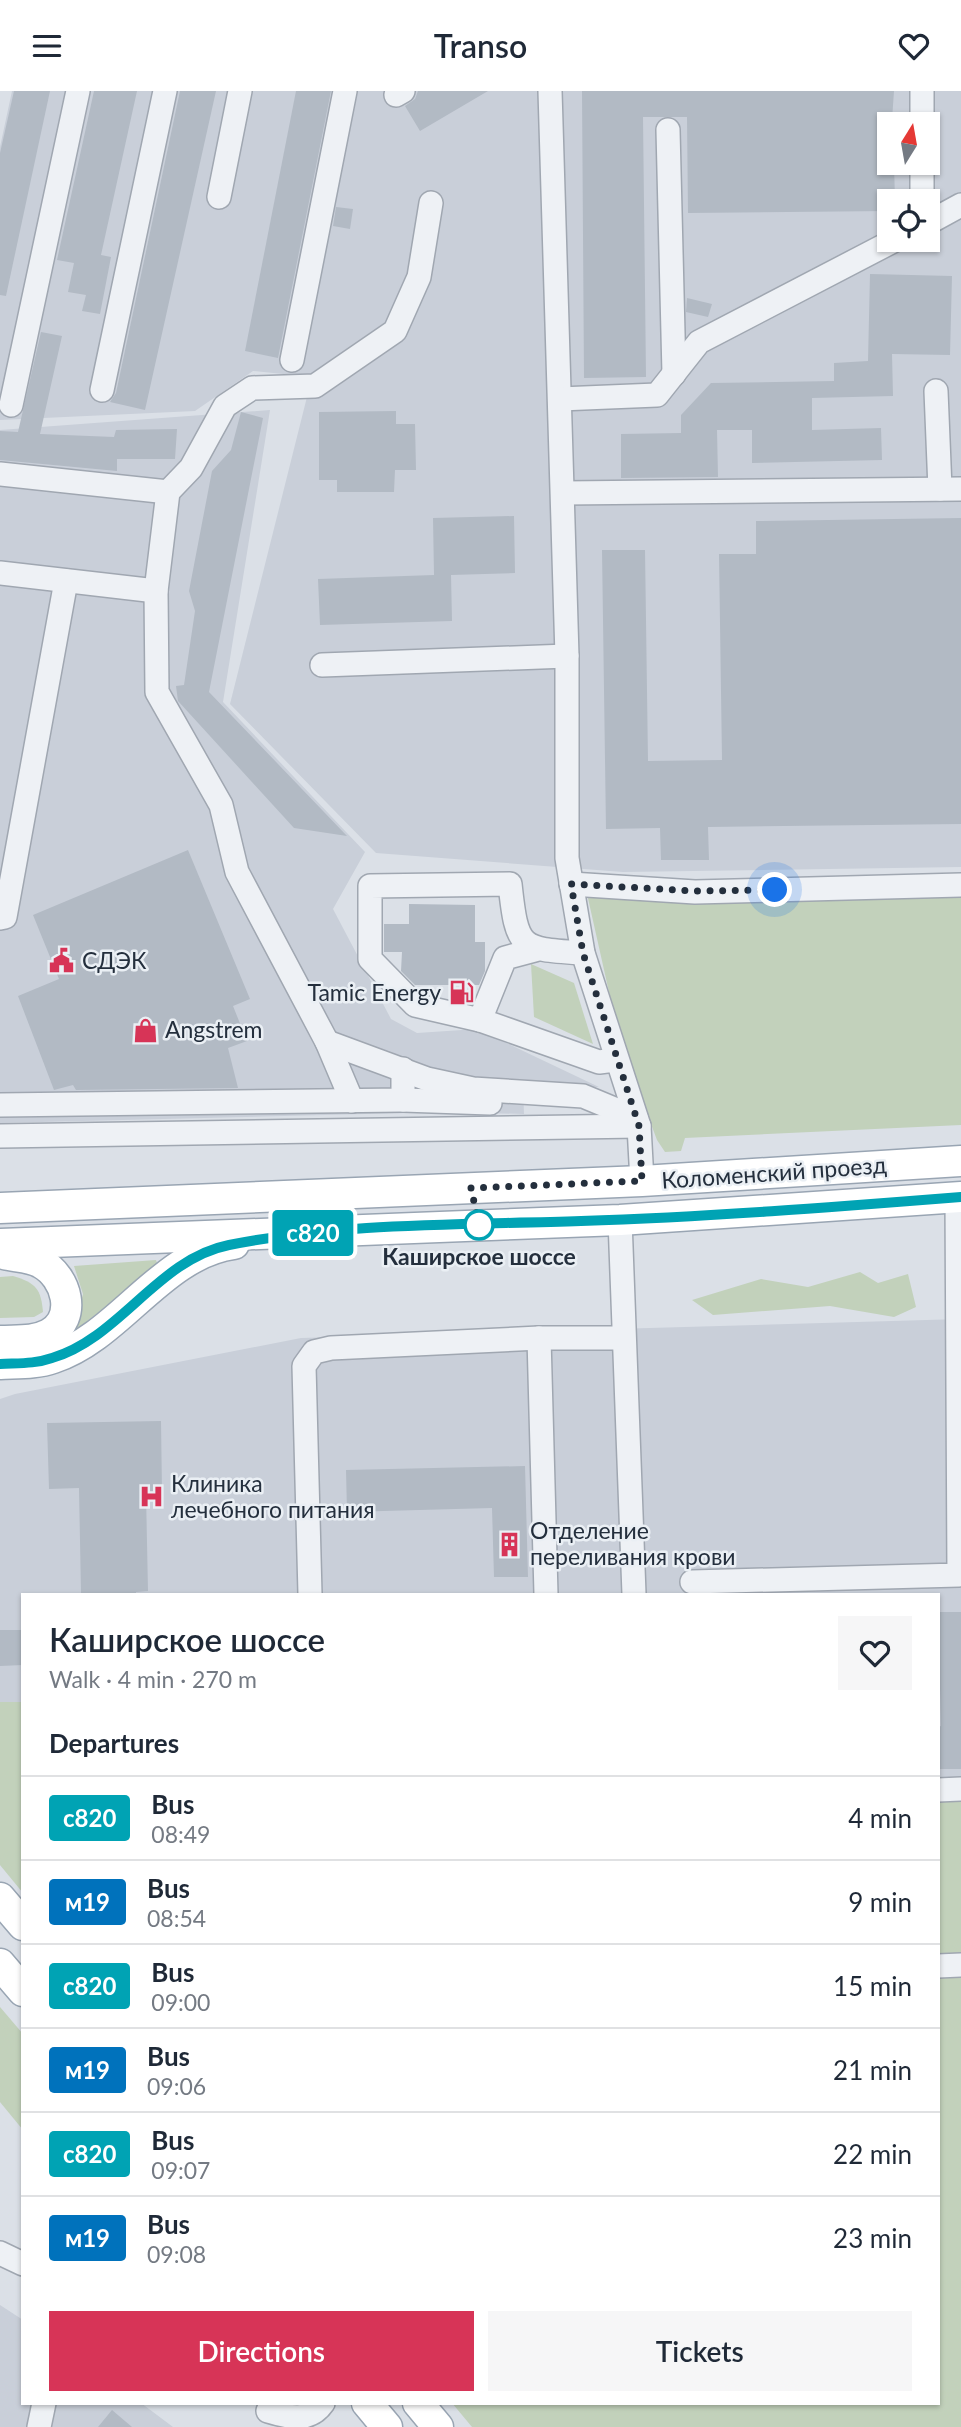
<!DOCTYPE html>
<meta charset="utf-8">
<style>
:root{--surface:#fff;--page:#f6f6f7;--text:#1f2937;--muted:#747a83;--line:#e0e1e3;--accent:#d73457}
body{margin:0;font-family:Lato,sans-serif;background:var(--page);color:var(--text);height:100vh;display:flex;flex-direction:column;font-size:26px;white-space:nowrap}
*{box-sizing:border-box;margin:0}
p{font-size:23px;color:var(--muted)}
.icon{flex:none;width:38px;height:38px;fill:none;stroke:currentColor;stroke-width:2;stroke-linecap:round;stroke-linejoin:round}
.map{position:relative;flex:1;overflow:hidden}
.side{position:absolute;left:21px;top:1502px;width:919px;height:812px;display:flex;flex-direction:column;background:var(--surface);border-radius:0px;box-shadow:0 2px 5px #0004}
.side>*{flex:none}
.badge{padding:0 14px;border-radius:5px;font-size:24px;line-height:46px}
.needle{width:46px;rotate:11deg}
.controls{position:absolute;left:877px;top:21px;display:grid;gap:14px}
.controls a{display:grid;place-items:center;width:63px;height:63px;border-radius:0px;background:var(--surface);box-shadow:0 2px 5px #0004;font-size:35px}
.you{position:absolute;width:35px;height:35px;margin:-18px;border:5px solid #fff;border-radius:50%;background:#1a73e8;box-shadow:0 0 0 10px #1a73e833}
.map>.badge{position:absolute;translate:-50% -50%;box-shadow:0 0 0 4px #fff}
h2{padding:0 28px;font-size:26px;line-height:63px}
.round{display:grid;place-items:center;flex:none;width:74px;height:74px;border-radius:0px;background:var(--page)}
.head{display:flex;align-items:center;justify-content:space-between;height:119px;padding:0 28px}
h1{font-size:33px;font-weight:600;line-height:52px}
.action{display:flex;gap:14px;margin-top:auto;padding:14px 28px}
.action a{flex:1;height:80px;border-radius:0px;background:var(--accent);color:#fff;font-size:28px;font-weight:600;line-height:80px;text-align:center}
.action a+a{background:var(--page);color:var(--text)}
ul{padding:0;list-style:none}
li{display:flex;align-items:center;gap:21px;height:84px;padding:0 28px;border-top:2px solid var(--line)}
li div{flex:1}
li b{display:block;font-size:26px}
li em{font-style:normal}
li .badge{min-width:77px;font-weight:700;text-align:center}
header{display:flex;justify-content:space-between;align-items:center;height:91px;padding:0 28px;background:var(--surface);font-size:32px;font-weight:600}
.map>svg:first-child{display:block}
.built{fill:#c9cfd9;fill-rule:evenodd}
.green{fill:#c2d1bb}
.building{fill:#b2bac4}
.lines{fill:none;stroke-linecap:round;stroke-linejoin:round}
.minor-casing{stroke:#a0a7b1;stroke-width:26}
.major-casing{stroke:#99a5b3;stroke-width:33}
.minor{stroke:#eef1f5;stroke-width:23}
.major{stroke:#fff;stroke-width:30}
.line-casing{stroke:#fff;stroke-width:16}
.line{stroke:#00a3b4;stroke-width:10}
.walk{stroke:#242f3d;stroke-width:7;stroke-dasharray:0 12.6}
.stop-dot{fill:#fff;stroke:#00a3b4;stroke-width:3.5}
.labels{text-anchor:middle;stroke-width:5;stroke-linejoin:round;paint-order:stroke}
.poi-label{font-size:23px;fill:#242f3d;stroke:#eaeff4;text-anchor:start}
.street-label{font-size:23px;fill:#242f3d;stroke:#eaeff4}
.stop-label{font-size:23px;font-weight:bold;fill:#242f3d;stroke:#eaeff4}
</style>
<header><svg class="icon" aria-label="menu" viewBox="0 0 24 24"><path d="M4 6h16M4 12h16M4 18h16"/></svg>Transo<svg class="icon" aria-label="heart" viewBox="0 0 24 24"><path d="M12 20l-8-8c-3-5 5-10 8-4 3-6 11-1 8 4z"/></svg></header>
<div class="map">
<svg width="961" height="2336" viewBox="0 0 961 2336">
<rect width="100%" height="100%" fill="#dbe0e7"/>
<g class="built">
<path d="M12,0H961V776L623,781L376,762L230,613L312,286L253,280L195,320L0,329V56ZM889,33H928V72H889ZM889,110H928V149H889Z"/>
<polygon points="270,319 223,611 365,761 333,818 391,928 417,942 477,938 599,996 523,997 524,1023 445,1021 0,1032 0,339"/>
<polygon points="961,1228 961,2336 938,2312 938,1503 23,1503 23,1707 0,1682 0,1308 15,1303 301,1247"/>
<polygon points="0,2214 23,2229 23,2312 141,2312 173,2336 0,2336"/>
</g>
<g class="green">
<polygon points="961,792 961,1034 685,1047 681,1060 665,1061 657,1049 620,950 585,794"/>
<polygon points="531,873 574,892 593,953 534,926"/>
<polygon points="156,1169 158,1175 72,1242 83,1203 74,1175"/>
<polygon points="860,1181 878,1192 908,1183 916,1216 894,1226 830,1215 713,1224 692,1209 761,1188 808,1196"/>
<path d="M13,1185C36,1192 41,1198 43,1221L34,1226L0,1227V1186Z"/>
<polygon points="0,1611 23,1611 23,1802 0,1774"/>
<polygon points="938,1711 961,1711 961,1864 938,1865"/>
<polygon points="961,1880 961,2336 472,2336 452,2312 938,2312 938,1881"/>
<polygon points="0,1916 23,1943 23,2039 0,2011"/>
</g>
<g class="building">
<polygon points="14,0 50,0 6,205 0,204 0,62"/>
<polygon points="94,0 137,0 101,164 111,166 100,223 82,220 86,204 68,201 74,172 57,169"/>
<polygon points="180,0 216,0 145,319 110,311 116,302"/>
<polygon points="296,0 331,0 278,267 245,260"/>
<polygon points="418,0 488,0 420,40 405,15 415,8"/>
<polygon points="582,0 894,0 889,72 894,72 895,110 889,110 889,120 688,122 687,26 643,26 646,286 584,287"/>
<polygon points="336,116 353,118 350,138 333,135"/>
<polygon points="870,183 952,185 950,264 892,263 893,305 812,307 812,339 881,337 882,369 752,372 752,339 717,339 718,386 621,387 621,343 681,342 681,324 711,292 834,290 834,272 868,270"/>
<polygon points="687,207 712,213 708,226 686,221"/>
<polygon points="41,241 62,245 40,343 114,346 116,339 177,338 175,368 117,368 117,380 0,369 0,340 18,341"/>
<polygon points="396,320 396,333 415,333 416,379 395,379 394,401 337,401 337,389 319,389 319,321"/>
<polygon points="241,321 263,327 209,601 347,745 294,737 178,610 176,595 184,594 195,520 189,500 212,380 231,359"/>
<polygon points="514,425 515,482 451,484 452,530 320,534 318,488 434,484 433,427"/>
<polygon points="961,427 961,733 708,736 709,769 661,769 660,737 606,738 602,459 645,459 648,670 722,669 719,463 756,463 756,430"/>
<polygon points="188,759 250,908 233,915 247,950 228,957 238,997 76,999 73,994 54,999 18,905 59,888 33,824"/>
<polygon points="409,813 475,814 475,851 485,851 485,880 479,894 415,894 401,880 402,861 384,861 384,833 409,833"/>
<polygon points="161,1330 162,1402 146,1402 148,1500 136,1501 136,1503 81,1502 79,1397 49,1398 47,1332"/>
<polygon points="525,1375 528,1486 494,1486 492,1417 347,1421 346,1379"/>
<polygon points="938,1521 961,1521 961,1678 938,1678 938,1636 941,1635"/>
<polygon points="0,1539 23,1539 23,1574 0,1575"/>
<polygon points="112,2319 132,2336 98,2336"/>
</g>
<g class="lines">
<defs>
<g id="minor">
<polyline points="550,0 567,565 567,767 583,862 639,1035 642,1090"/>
<polyline points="922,0 922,33"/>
<polyline points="396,4 403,0"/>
<polyline points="668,39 674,283"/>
<polyline points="922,72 922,110"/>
<polyline points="219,106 240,0"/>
<polyline points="928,132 961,114"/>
<polyline points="292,269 345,0"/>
<polyline points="102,299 165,0"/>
<polyline points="936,300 940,398"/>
<polyline points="560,308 657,304 699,251 895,149"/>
<polyline points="11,314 78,0"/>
<polyline points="0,383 168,401"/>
<polyline points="563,402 961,398"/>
<polyline points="0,482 156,500"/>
<polyline points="322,574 567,565"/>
<polyline points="571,793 695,801 961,794"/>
<polyline points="0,827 5,826 66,490"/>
<path d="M583,862C520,858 517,859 510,793L370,795V868L415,914L480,929L599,971L615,969"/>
<polyline points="480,929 505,867 535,859"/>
<polyline points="327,951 427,988 473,998 583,1005 636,1027"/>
<polyline points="403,1009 490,1012"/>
<polyline points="352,1010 327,951 237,781 221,714 157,601 156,500 168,401 191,377 225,315 252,297 315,295 395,240 419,186 431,112"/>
<polyline points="0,1014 403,1009 403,978"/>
<polyline points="0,1045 639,1035"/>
<polyline points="620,1129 634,1503"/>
<polyline points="539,1247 546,1503"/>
<polyline points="692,1491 959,1484 957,1107"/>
<polyline points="310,1503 304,1275 314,1261 331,1257 539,1247 623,1247"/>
<polyline points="938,1699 961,1698"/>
<polyline points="938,1875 961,1874"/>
<polyline points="0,2162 23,2173"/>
<path d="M268,2320C288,2326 309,2332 323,2312"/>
<polyline points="39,2336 44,2312"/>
</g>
<g id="major">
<polyline points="0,1117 642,1090 961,1070"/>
<polyline points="0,1153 620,1129 961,1106"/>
<path d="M0,1250C16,1249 34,1251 49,1243C78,1227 67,1186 41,1172C31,1166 15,1166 4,1163"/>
<path d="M0,1273C18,1272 36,1273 53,1267C120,1245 161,1163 234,1153"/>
<polyline points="0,1807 23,1834"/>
<polyline points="0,1873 23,1900"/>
<polyline points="367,2312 387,2336"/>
<polyline points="418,2312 438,2336"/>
</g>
</defs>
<use href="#minor" class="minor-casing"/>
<use href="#major" class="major-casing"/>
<use href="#minor" class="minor"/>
<use href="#major" class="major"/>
</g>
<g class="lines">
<defs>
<path id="line" d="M0,1273C18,1272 35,1273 52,1267C120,1247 158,1168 229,1154C344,1131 465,1134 581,1130C708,1126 835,1116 961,1106"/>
</defs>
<use href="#line" class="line-casing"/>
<use href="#line" class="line"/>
<polyline class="walk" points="479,1134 471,1097 642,1090 639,1035 583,862 571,793 695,800 775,799"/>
</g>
<defs>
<symbol id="civic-bare" viewBox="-9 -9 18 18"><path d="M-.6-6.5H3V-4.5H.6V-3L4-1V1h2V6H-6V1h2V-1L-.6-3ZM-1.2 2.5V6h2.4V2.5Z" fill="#d73457" stroke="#eaeff4" stroke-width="2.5" paint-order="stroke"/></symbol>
<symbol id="fuel-bare" viewBox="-9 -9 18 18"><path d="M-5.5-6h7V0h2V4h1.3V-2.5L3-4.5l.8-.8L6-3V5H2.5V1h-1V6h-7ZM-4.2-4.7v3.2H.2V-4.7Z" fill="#d73457" stroke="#eaeff4" stroke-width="2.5" paint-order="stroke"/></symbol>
<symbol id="shop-bare" viewBox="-9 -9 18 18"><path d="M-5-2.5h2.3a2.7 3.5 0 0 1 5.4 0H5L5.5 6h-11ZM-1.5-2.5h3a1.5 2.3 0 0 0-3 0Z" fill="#d73457" stroke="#eaeff4" stroke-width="2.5" paint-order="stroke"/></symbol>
<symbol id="hospital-bare" viewBox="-9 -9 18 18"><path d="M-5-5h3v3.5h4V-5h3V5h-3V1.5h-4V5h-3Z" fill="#d73457" stroke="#eaeff4" stroke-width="2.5" paint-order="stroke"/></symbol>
<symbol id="building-bare" viewBox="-9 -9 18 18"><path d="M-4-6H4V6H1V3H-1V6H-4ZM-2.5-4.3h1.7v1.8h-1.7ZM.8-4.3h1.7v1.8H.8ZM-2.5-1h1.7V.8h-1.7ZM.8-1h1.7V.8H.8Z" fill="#d73457" stroke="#eaeff4" stroke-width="2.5" paint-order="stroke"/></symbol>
</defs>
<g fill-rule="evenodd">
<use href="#civic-bare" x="44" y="852" width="35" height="35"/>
<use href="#fuel-bare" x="444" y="884" width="35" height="35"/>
<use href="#shop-bare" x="128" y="922" width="35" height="35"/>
<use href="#hospital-bare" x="134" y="1388" width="35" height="35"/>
<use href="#building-bare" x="492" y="1436" width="35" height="35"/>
</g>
<circle class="stop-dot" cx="479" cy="1134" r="14"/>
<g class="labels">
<g class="poi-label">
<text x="82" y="878">СДЭК</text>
<text x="441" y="910" text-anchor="end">Tamic Energy</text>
<text x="165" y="947">Angstrem</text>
<text x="171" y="1401">Клиника<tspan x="171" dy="26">лечебного питания</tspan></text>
<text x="530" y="1448">Отделение<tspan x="530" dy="26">переливания крови</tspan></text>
</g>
<g class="street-label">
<text transform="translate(774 1082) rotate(-4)" y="8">Коломенский проезд</text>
</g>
<g class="stop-label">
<text x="479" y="1174">Каширское шоссе</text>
</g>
</g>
</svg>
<div class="controls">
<a><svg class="needle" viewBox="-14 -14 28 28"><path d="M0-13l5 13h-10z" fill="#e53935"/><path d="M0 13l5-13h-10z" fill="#747a83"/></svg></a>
<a><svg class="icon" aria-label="locate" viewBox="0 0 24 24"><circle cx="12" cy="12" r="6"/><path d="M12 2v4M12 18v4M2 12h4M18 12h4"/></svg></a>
</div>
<div class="you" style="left:775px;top:799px"></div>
<b class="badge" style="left:313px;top:1142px;background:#00a3b4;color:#fff">с820</b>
<section class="side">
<div class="head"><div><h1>Каширское шоссе</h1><p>Walk · 4 min · 270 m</p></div><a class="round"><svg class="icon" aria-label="heart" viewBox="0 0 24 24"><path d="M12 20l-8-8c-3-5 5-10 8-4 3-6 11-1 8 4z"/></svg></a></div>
<h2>Departures</h2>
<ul>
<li><span class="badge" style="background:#00a3b4;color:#fff">с820</span><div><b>Bus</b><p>08:49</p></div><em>4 min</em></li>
<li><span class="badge" style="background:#0072bc;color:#fff">м19</span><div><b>Bus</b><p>08:54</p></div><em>9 min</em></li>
<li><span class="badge" style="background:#00a3b4;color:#fff">с820</span><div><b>Bus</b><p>09:00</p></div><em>15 min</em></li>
<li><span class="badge" style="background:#0072bc;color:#fff">м19</span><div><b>Bus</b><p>09:06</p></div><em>21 min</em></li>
<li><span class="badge" style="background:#00a3b4;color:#fff">с820</span><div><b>Bus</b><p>09:07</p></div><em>22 min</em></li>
<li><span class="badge" style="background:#0072bc;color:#fff">м19</span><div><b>Bus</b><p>09:08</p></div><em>23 min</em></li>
</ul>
<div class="action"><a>Directions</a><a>Tickets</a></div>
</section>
</div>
